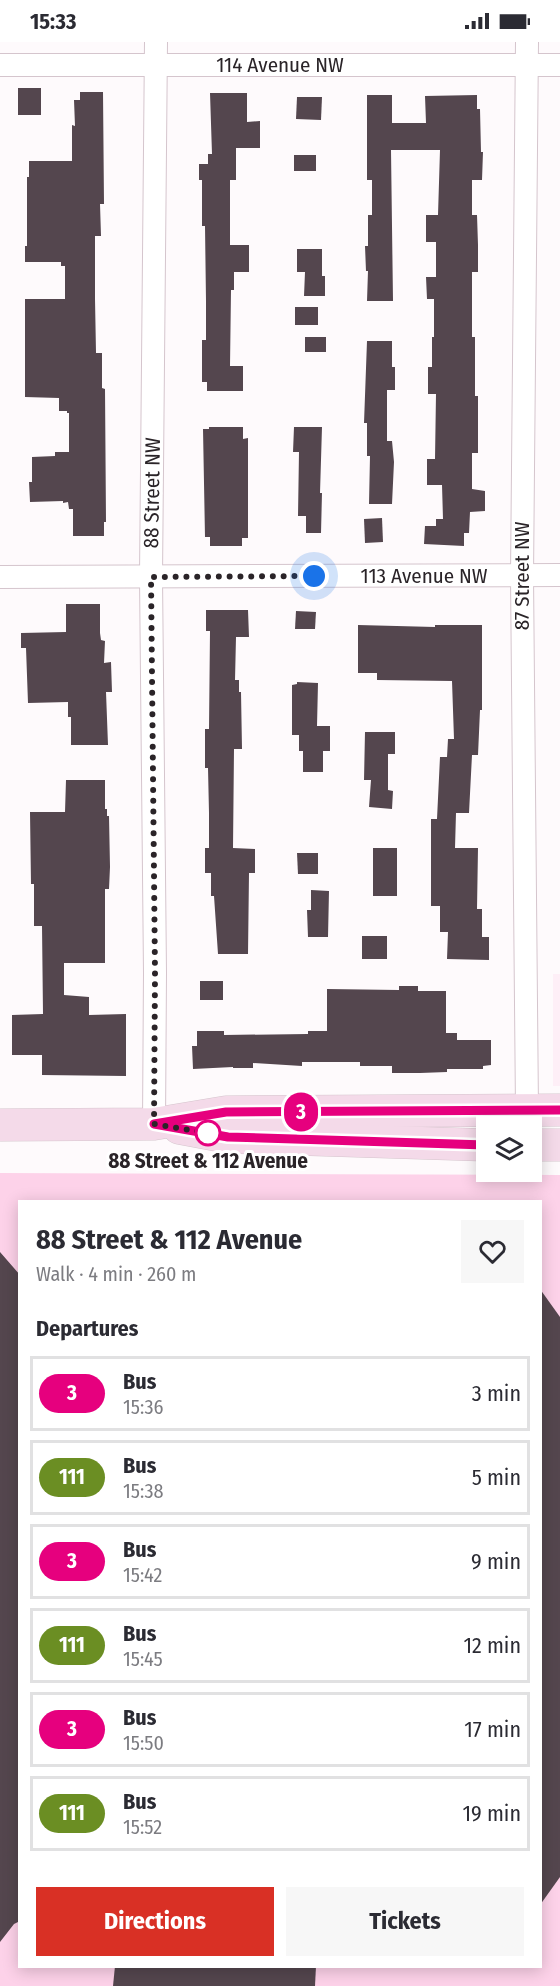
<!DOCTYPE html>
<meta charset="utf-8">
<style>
:root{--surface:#fff;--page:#f7f7f7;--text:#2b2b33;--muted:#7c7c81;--line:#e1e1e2;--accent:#d93025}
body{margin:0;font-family:"Fira Sans Condensed",sans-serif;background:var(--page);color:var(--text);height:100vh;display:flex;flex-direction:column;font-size:22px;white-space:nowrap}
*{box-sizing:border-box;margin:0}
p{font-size:20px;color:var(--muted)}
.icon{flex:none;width:33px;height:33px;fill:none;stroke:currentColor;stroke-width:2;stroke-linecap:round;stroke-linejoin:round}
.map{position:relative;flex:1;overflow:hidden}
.sheet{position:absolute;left:18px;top:1158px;width:524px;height:768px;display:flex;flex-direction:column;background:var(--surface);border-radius:0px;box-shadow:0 3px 15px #0003}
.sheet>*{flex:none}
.badge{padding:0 12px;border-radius:20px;font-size:21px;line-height:39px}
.controls{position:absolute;left:476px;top:1074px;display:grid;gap:12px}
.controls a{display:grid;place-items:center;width:66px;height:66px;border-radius:0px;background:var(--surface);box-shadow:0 3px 15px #0003;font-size:30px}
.you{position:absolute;width:30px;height:30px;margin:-15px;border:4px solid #fff;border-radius:50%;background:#1a73e8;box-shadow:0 0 0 9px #1a73e833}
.map>.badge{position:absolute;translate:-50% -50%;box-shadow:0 0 0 3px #fff}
h2{padding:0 18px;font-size:22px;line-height:54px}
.round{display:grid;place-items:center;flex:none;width:63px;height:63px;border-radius:0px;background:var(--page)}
.overview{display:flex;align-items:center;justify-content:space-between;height:102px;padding:0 18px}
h1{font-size:28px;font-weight:700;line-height:45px}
.primary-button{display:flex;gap:12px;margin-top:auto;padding:12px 18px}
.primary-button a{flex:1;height:69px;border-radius:0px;background:var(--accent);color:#fff;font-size:24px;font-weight:700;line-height:69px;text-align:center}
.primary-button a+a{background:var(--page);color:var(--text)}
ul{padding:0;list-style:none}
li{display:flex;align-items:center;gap:18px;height:75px;margin:0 12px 9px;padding:0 6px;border:3px solid var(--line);border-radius:0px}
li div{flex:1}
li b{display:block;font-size:22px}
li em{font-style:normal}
li .badge{min-width:66px;font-weight:700;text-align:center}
.status{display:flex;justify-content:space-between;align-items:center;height:42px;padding:0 30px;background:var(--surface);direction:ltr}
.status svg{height:16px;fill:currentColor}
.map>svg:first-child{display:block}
.built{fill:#feeff7}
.green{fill:#fdd2e9;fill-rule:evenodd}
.building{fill:#54464e}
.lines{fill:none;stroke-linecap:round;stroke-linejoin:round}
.street-casing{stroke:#d5c5cd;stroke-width:24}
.secondary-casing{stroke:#d5c5cd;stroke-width:33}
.street{stroke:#fff;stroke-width:22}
.secondary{stroke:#f4dae9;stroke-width:32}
.line-casing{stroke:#fff;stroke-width:14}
.line{stroke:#e6007e;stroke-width:9}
.walk{stroke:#2a2428;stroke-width:6;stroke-dasharray:0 10.8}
.stop-dot{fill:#fff;stroke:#e6007e;stroke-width:3}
.labels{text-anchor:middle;stroke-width:6;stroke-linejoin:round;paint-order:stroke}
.street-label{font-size:21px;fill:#2a2428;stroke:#fff}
.stop-label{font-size:21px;font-weight:bold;fill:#2a2428;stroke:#fff}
</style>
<div class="status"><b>15:33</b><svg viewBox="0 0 49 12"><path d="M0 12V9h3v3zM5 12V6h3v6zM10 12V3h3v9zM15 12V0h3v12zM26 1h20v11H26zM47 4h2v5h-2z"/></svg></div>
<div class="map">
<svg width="560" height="1944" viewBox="0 0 560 1944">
<rect width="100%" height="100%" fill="#fefafc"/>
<rect class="built" x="553" y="932" width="7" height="112"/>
<path class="green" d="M0,1131L560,1133V1944H0ZM20,1160H540V1924H20Z"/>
<g class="building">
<rect x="18" y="46" width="23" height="27"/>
<polygon points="80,50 103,50 104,162 100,162 101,194 95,194 95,257 96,311 102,311 102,346 105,347 106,480 104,480 104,494 73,494 73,467 69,467 68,460 63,461 63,459 30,460 29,440 32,440 32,415 55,414 55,410 69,410 69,371 67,371 67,369 59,369 59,356 25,355 25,257 65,257 65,224 61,224 61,220 25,220 25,204 27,204 27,135 29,135 29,119 72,119 72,83 75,84 74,58 80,58"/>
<polygon points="210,51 247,51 247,80 260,79 260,106 236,106 236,138 230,138 230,203 249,203 249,230 234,230 234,248 231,248 230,324 243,324 243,349 207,349 207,340 202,340 202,298 206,298 206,259 205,184 202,184 202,138 199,138 199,122 208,122 208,112 212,112"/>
<polygon points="367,53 392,53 392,81 426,81 425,54 477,53 477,67 480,67 481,110 483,110 482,138 472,138 472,173 477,173 478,203 478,230 472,230 472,295 475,295 475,354 478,354 478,411 472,411 472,447 485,449 485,469 470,470 469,491 464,491 464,504 424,502 425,484 436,484 436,477 443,477 442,443 427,443 427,417 435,417 436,352 428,352 428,325 432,325 432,295 434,295 434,257 427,257 426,235 436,235 436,200 426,200 426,173 438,173 440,108 391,108 393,259 367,259 368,229 366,229 365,204 368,204 368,173 372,173 372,138 367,138"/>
<polygon points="297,55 322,55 321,78 296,77"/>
<rect x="294" y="113" width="22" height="16"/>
<polygon points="297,207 322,207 322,234 325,234 325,254 304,254 305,230 297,230"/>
<rect x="295" y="265" width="23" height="18"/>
<rect x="305" y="295" width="21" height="15"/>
<polygon points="367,299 392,299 392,325 395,325 395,348 387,348 387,399 392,399 394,420 392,462 369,462 370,414 367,414 367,381 364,381"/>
<polygon points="209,385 243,385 243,397 248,396 248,496 242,496 242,504 210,504 210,495 205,495 203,387 209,387"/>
<polygon points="294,385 322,385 320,451 322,451 321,491 306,491 306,474 298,474 299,410 293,410"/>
<polygon points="382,476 383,500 365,501 364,477"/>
<polygon points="66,562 100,562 100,591 101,598 105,599 104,621 111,620 112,650 106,650 108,703 71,703 71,675 68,675 68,660 28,661 26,606 21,606 21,591 66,590"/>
<polygon points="206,568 248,568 249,595 236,595 235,638 239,638 239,650 241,650 242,707 234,707 233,806 255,807 255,831 249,831 248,912 218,912 214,854 211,854 211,831 205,831 205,806 209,806 209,771 208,726 205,726 205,687 209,687 210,589 206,589"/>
<polygon points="296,569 316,570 315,587 295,587"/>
<polygon points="358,583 435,585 435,583 482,583 482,668 480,668 478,713 472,713 469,771 456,771 455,806 478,806 477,867 482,867 482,895 489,895 489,918 447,917 448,890 440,890 440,864 431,864 431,777 437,777 440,715 447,715 448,697 454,697 452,639 377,638 377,631 358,631"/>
<polygon points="297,640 318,641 317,684 330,684 330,709 323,709 323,730 303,730 303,709 299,709 299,693 292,693 292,643 297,642"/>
<polygon points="365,690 395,690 395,712 388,712 388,748 393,749 392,767 369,765 371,738 364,738"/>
<polygon points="66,738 105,738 105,767 107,767 107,774 109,774 110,825 109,847 105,847 105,921 64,921 64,953 89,955 89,973 126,972 126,1034 42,1033 42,1013 12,1013 12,973 43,972 42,884 34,884 34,842 31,842 30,770 65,770"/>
<rect x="373" y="806" width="24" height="48"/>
<polygon points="297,811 318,811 318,832 298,832"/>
<polygon points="311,848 329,849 328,895 308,895 307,868 311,868"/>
<rect x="362" y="894" width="25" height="23"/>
<rect x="200" y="939" width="23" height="19"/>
<polygon points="399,944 418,944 418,949 446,949 446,991 457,991 457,998 491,998 491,1023 483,1024 483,1027 447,1027 447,1030 420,1031 392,1031 392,1024 360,1024 360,1020 302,1020 302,1024 253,1021 253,1026 233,1026 233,1025 193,1027 192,1004 197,1004 197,989 224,989 224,993 308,992 308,989 327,989 327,947 399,948"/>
<polygon points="0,1210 20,1233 20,1879 14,1882 0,1900"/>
<polygon points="540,1247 560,1275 560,1835 540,1863"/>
<polygon points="115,1924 316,1924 315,1944 113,1944"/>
</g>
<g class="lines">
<defs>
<g id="street">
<polyline points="527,0 522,534 527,1068"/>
<polyline points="0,23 560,23"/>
<polyline points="0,535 560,533"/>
<polyline points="154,1082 155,931 151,535 156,0"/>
</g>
<g id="secondary">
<polyline points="0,1083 154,1082 226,1070 560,1068"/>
<polyline points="179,1086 227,1095 486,1103"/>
<polyline points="531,1103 560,1103"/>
</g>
</defs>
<use href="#street" class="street-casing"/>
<use href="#secondary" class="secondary-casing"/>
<use href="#street" class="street"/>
<use href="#secondary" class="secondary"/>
</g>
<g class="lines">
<defs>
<polyline id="line" points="486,1103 228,1095 154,1082 226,1070 560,1068"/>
</defs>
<use href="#line" class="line-casing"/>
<use href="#line" class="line"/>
<polyline class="walk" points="208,1091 154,1082 155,931 151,535 314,534"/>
</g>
<circle class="stop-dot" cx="208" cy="1091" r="12"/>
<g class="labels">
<g class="street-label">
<text x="280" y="30">114 Avenue NW</text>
<text transform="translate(152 451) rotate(-89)" y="7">88 Street NW</text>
<text x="424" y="541">113 Avenue NW</text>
<text transform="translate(522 534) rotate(-90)" y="7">87 Street NW</text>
</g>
<g class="stop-label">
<text x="208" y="1126">88 Street &amp; 112 Avenue</text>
</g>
</g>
</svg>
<div class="controls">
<a><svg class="icon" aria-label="layers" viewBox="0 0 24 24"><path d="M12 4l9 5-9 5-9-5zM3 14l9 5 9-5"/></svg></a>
</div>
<div class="you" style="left:314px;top:534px"></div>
<b class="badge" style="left:301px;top:1070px;background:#e6007e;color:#fff">3</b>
<section class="sheet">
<div class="overview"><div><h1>88 Street &amp; 112 Avenue</h1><p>Walk · 4 min · 260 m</p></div><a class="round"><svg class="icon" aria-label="heart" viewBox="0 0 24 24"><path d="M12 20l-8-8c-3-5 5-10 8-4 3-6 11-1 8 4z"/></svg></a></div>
<h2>Departures</h2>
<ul>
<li><span class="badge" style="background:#e6007e;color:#fff">3</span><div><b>Bus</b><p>15:36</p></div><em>3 min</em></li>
<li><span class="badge" style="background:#6b8e23;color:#fff">111</span><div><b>Bus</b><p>15:38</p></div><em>5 min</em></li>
<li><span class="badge" style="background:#e6007e;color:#fff">3</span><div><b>Bus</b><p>15:42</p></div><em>9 min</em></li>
<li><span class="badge" style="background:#6b8e23;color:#fff">111</span><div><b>Bus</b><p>15:45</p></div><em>12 min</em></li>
<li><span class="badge" style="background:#e6007e;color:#fff">3</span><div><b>Bus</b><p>15:50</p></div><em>17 min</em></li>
<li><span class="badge" style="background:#6b8e23;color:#fff">111</span><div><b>Bus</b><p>15:52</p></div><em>19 min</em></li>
</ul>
<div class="primary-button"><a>Directions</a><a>Tickets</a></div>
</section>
</div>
